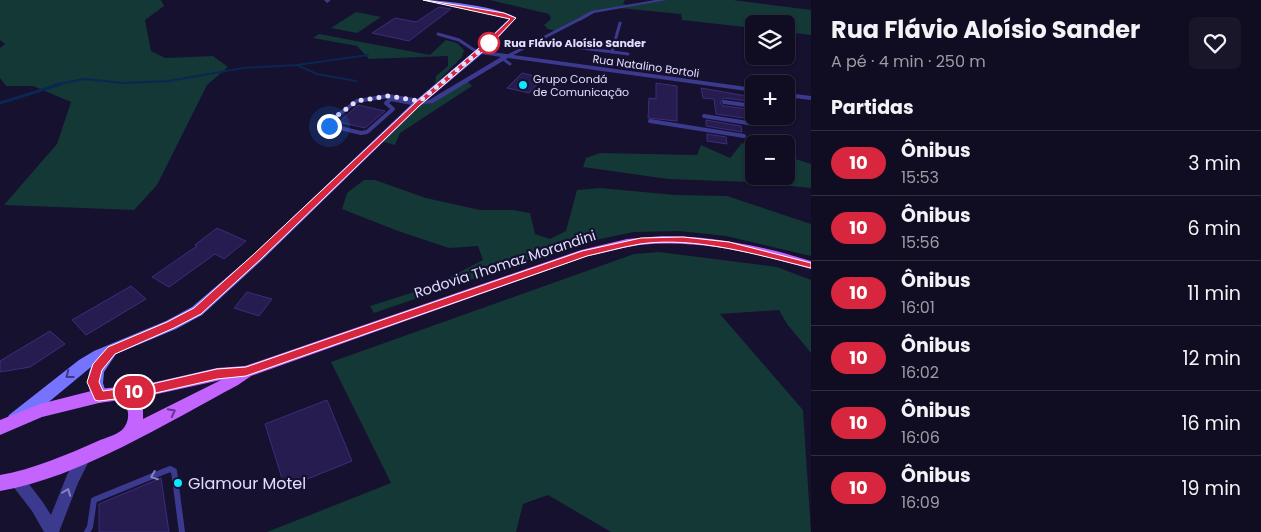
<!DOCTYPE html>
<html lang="pt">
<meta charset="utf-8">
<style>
:root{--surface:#100d22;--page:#19162a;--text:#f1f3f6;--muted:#9c9ca5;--line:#302d40}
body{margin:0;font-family:Poppins,sans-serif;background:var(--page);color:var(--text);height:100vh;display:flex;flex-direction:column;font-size:19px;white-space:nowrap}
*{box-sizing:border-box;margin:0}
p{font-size:16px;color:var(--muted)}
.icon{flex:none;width:28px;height:28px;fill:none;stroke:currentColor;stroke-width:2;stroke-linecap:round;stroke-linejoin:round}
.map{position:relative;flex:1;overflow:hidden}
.drawer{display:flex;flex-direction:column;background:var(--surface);width:450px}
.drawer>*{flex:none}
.badge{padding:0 10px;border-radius:16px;font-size:18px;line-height:32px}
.fabs{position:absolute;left:745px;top:15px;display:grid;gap:10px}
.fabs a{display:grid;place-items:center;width:50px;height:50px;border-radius:8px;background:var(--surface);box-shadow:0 1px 4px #0004,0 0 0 1px var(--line);font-size:25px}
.you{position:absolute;width:25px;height:25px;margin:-12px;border:4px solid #fff;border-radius:50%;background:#1a73e8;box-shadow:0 0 0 8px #1a73e833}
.map>.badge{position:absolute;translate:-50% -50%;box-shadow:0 0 0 2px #fff}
h2{padding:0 20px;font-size:19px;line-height:45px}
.round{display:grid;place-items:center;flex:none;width:52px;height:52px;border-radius:8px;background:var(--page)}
.head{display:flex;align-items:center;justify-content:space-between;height:85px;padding:0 20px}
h1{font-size:24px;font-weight:700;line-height:38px}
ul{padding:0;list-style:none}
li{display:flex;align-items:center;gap:15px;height:65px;padding:0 20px;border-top:1px solid var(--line)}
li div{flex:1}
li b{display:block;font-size:19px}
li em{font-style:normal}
li .badge{min-width:55px;font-weight:700;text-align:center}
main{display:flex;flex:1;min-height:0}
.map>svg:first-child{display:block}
.green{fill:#133836}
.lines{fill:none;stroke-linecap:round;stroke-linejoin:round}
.stream-far1{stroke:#0b2653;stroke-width:2}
.stream{stroke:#0b2653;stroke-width:3}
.building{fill:#261c50;stroke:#3c2d7d}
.lane-far2{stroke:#3c3a8f;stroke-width:3}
.lane-far1{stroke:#3c3a8f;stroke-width:4}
.lane{stroke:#3c3a8f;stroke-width:6}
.street{fill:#3c3a8f;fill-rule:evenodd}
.secondary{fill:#7674ff;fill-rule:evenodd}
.primary{fill:#c364ff;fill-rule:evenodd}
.oneway{stroke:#3c3982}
.oneway2{stroke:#63368c}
.oneway3{stroke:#8683c1}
.line{fill:#d7263d;stroke:#fff}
.walk{stroke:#e1ddff;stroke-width:5;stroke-dasharray:0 9}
.stop-dot{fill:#fff;stroke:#d7263d;stroke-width:2.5}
.poi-dot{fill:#09e9ff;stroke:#15112e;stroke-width:2}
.labels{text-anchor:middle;stroke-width:4.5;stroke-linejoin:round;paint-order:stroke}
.far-stop-label{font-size:11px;font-weight:bold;fill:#e1ddff;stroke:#15112e;text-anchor:start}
.far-street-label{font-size:11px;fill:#e1ddff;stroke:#15112e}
.far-poi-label{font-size:11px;fill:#e1ddff;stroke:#15112e;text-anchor:start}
.street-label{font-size:14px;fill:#e1ddff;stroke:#15112e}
.near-poi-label{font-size:16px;fill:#e1ddff;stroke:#15112e;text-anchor:start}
</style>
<main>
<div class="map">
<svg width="811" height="532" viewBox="0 0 811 532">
<rect width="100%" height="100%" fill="#15112e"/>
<g class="green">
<polygon points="0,0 161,0 164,6 145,20 151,51 165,58 213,56 228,67 207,85 157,185 134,210 4,205 57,144 71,102 33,86 6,86 0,78 0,48 5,44 0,40"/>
<polygon points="490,0 625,0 623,4 632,6 664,0 733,0 811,10 811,35 786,32 786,24 754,24 754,28 682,20 681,14 619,8 593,12 556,31 548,29 544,25 551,19 549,14"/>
<polygon points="356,12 381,17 357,33 331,28"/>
<polygon points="319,34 430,55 446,40 457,43 464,50 462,57 435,84 436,76 448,66 448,56 369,59 357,46 313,38"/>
<polygon points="466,80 472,86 400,133 395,145 380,141 417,104 431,102"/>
<polygon points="742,143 754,146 754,176 786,176 786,156 811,164 811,188 750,182 668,179 583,167 586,158 600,153 697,155 701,145 730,158"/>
<polygon points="364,180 375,180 426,198 480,210 513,210 530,213 535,234 550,239 566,231 577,190 600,188 676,195 727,196 811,224 811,256 726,236 679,231 634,232 576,244 374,313 370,306 433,286 483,260 478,246 449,248 398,231 342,209 347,193"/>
<polygon points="659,252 777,267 811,280 811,353 787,324 779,310 720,314 803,410 811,532 611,532 548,495 523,504 516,532 267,532 391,483 331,362 634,254"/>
</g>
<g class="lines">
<g class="stream-far1">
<polyline points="297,65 317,74 356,81"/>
<polyline points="54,85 84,79 123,83 169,81 243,68 297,65 368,55"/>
</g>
<polyline class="stream" points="0,103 61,84"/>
</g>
<g class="building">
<polygon points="439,7 451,9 409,41 372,33 395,18 416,22"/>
<polygon points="522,73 543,78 529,93 507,88"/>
<polygon points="656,83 677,86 677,121 648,118 649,98 656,99"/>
<polygon points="701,88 747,96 748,101 724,98 720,103 724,106 749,109 751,119 716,114 714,99 703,98"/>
<polygon points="358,105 385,111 365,128 339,122"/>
<polygon points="706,120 741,126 742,132 706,126"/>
<polygon points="707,134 726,137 727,144 707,141"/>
<polygon points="217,228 246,241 224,259 215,254 169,287 152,277 197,246 195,245"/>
<polygon points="131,286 146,299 86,335 72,320"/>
<polygon points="247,292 272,299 259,316 234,308"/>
<polygon points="50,331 65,344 30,367 0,372 0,361"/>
<polygon points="327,400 352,461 285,488 265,424"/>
<polygon points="161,478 169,532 99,532 99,504"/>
</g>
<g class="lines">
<g class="lane-far2">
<polyline points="438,34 459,40 477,52"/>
<polyline points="536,42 628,54"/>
<polyline points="612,52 620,23"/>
<polyline points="506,57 578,20"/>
<polyline points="503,59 510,64"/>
</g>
<g class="lane-far1">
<polyline points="724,102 754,106"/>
<polyline points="417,104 391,99 386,103 393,109 367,132 361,133 327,125 327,123 357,101 388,96 420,101"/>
<polyline points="704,116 754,124"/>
<polyline points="650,121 744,136"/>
</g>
<polyline class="lane" points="87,532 90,527 94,500 170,469 174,471 182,532"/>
<g class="street">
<polygon points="324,0 330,0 330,1 327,3"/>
<polygon points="655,0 667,0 594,13 580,21 575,20 591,11"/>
<polygon points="477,50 754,88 754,92 508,58 433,103 415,105 415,103 429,100 501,57 475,53 475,51"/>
<polygon points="786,93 811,96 811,100 786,97"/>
<polygon points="85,449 90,451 92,455 78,483 59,532 44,532 32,511 12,485 10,480 12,475 17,473 22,475 42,501 51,515 67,475 80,451"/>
</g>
<path class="secondary" d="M422,0C441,0 502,7 516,18L490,47L420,106L262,260L202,315L176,329L116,354L104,372L103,383L107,396L104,401L99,403L94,401C88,389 86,379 91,367L21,425L15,427L9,425L7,420L9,415L79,360L94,351L166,321L192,307L254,254L414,102L484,43L509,19Z"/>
<path class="primary" d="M662,236C713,236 762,246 811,261V269C755,253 699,239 640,245C623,247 605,253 588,256L251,376L238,385C166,423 81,477 0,491V475C34,469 66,455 98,441C105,438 116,435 122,430C131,421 130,406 120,400L99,403L42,417L0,435V420L40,404L99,389L147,384L217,368L245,366L581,250L627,239ZM221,380L143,419V407L139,398Z"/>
</g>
<defs><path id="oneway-chevron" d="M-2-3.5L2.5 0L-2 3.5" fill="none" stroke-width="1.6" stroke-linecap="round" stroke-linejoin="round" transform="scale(1.25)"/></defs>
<use class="oneway" href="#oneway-chevron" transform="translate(69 375) rotate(143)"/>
<use class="oneway2" href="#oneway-chevron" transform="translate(172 412) rotate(-27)"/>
<g class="oneway3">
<use href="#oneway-chevron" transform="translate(154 476) rotate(159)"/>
<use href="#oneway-chevron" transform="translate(67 492) rotate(-69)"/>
</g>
<path class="line" d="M423,0H425L504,13L516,18L489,46L419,106L261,259L201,314L174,328L115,354L102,370L99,382L103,391L147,385L217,369L246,367L582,251L641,238L683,237L729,242L811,263V268C758,255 695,236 640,244C622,247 605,252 587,256L246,376L217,379L147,395L99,401L95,400L87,382L93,364L108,347L167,322L194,308L254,254L415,103L485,43L510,19Z"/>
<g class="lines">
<polyline class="walk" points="329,126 327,123 357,101 388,96 420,101 489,43"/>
</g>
<circle class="stop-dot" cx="489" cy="43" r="10"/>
<g class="poi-dot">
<circle cx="523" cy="85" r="5"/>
<circle cx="178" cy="483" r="5"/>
</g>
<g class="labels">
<g class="far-stop-label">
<text x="504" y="47">Rua Flávio Aloísio Sander</text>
</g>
<g class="far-street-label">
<text transform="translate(646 66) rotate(8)" y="4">Rua Natalino Bortoli</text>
</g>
<g class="far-poi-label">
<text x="533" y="83">Grupo Condá<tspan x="533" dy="13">de Comunicação</tspan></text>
</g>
<g class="street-label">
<text transform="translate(505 264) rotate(-18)" y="5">Rodovia Thomaz Morandini</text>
</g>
<g class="near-poi-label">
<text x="188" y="489">Glamour Motel</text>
</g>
</g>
</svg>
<div class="fabs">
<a><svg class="icon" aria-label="layers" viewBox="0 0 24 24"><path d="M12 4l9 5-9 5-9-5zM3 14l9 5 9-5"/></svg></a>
<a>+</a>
<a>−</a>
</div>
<div class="you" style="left:329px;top:126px"></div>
<b class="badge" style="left:134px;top:392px;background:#d7263d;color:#fff">10</b>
</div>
<section class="drawer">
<div class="head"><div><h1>Rua Flávio Aloísio Sander</h1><p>A pé · 4 min · 250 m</p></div><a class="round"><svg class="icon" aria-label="heart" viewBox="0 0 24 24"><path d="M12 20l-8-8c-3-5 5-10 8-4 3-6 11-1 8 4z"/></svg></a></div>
<h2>Partidas</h2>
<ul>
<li><span class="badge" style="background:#d7263d;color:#fff">10</span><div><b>Ônibus</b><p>15:53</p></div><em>3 min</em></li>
<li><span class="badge" style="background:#d7263d;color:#fff">10</span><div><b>Ônibus</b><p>15:56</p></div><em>6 min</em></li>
<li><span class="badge" style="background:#d7263d;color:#fff">10</span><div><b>Ônibus</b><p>16:01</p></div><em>11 min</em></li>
<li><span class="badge" style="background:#d7263d;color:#fff">10</span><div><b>Ônibus</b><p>16:02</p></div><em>12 min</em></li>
<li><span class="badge" style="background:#d7263d;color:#fff">10</span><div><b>Ônibus</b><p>16:06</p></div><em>16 min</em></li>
<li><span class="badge" style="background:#d7263d;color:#fff">10</span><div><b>Ônibus</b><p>16:09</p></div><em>19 min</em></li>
</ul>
</section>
</main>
